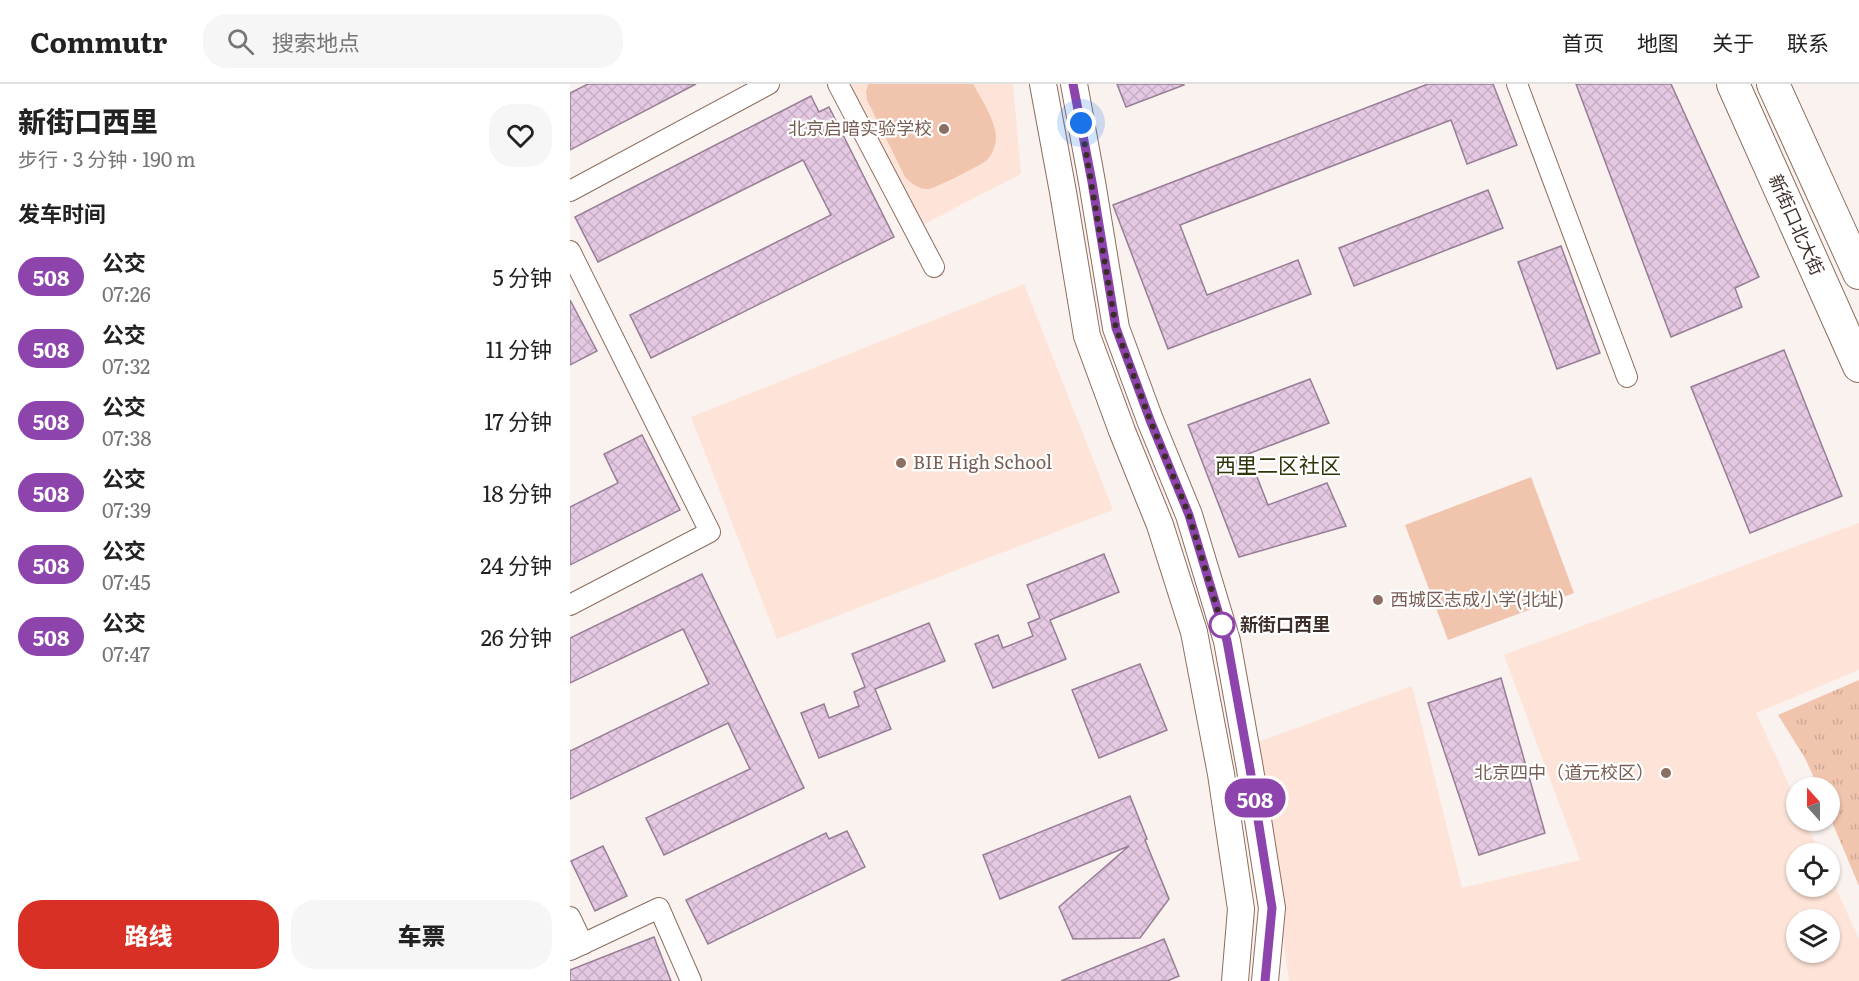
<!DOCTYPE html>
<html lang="zh">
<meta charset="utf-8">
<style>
:root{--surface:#fff;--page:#f6f6f6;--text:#222;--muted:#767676;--line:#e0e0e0;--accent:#d93025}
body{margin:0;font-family:Literata,"Noto Sans SC",serif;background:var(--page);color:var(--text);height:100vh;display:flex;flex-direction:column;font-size:22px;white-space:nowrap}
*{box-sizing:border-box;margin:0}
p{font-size:20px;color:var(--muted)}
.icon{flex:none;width:33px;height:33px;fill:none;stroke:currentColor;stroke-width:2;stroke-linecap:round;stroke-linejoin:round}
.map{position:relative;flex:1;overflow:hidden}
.side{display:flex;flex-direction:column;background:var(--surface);width:570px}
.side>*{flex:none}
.badge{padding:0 12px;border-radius:20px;font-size:21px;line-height:39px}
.needle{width:39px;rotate:339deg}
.fabs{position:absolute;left:1216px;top:693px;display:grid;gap:12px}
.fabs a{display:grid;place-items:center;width:54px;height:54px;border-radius:50%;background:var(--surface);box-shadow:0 2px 4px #0004;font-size:30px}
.you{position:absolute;width:30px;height:30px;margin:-15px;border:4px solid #fff;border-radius:50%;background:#1a73e8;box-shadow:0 0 0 9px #1a73e833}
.map>.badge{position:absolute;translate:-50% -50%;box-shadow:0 0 0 3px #fff}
h2{padding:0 18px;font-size:22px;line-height:54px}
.round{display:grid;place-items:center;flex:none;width:63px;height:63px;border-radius:24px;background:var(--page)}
.headline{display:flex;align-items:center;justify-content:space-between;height:102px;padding:0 18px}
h1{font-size:28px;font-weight:800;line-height:45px}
.action{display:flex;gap:12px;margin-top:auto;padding:12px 18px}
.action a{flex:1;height:69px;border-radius:24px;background:var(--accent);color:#fff;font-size:24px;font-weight:800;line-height:69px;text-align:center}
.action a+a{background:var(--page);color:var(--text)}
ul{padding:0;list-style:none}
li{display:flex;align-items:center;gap:18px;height:72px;padding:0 18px}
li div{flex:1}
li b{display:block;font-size:22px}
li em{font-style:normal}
li .badge{min-width:66px;font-weight:700;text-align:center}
header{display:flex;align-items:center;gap:36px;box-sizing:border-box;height:84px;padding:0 30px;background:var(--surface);border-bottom:2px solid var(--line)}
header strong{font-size:28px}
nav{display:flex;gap:33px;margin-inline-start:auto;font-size:21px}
.search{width:420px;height:54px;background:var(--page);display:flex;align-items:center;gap:15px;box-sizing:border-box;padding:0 21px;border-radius:24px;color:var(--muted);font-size:22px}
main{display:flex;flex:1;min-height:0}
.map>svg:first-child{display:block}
.built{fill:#fee4d8;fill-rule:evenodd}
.grass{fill:url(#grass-tufts)}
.pitch{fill:#f1c4ae}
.building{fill:url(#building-cross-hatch);stroke:#977e96;stroke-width:1.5}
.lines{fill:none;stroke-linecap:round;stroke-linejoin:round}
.minor-casing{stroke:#8c6d5e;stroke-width:22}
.tertiary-casing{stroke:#8c6d5e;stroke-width:28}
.primary-casing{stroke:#8c6d5e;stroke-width:34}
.minor{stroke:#fff;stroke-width:20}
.tertiary{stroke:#fff;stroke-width:26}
.primary{stroke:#fff;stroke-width:32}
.line-casing{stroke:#fff;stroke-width:14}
.line{stroke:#8e44ad;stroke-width:9}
.walk{stroke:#3b2d27;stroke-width:6;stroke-dasharray:0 10.8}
.education-dot{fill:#8d6e63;stroke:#fff;stroke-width:2}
.stop-dot{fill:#fff;stroke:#8e44ad;stroke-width:3}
.labels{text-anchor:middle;stroke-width:4.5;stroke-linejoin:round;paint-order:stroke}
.education-label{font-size:18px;fill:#785e54;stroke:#fff;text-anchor:end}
.street-label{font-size:18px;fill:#3b2d27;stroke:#fff}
.stop-label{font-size:18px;font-weight:bold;fill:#3b2d27;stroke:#fff;text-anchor:start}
.quarter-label{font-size:21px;fill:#30340b;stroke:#fff}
</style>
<header>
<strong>Commutr</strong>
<div class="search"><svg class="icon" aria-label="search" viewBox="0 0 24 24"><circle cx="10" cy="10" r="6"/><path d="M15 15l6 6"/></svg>搜索地点</div>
<nav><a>首页</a><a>地图</a><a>关于</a><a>联系</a></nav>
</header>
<main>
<section class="side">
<div class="headline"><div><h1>新街口西里</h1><p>步行 · 3 分钟 · 190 m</p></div><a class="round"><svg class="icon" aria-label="heart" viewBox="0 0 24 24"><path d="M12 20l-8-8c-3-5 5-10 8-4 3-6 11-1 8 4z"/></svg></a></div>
<h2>发车时间</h2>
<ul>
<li><span class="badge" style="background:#8e44ad;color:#fff">508</span><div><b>公交</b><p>07:26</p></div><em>5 分钟</em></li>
<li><span class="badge" style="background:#8e44ad;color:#fff">508</span><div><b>公交</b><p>07:32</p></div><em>11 分钟</em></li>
<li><span class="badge" style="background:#8e44ad;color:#fff">508</span><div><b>公交</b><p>07:38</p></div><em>17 分钟</em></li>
<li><span class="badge" style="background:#8e44ad;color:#fff">508</span><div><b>公交</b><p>07:39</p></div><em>18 分钟</em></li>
<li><span class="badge" style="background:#8e44ad;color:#fff">508</span><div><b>公交</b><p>07:45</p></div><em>24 分钟</em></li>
<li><span class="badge" style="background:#8e44ad;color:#fff">508</span><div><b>公交</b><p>07:47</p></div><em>26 分钟</em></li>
</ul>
<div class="action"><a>路线</a><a>车票</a></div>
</section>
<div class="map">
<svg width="1289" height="897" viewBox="0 0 1289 897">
<defs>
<pattern id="grass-tufts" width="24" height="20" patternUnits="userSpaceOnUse" patternTransform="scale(1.5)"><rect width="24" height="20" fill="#f1c4ae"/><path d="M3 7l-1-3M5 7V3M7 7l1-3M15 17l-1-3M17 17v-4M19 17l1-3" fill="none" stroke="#d0a996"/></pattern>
<pattern id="building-cross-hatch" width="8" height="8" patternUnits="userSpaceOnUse" patternTransform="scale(1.5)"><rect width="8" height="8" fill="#e5c9e3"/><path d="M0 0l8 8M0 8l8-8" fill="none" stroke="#c5adc3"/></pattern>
</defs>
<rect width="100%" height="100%" fill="#faf2ef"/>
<g class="built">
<polygon points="277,0 443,0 451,90 350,142"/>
<polygon points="454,200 543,426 207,555 121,333"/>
<path d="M1289,439V586L1186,629L1227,718V736L1235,737L1250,769L1227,770V802H1260V791L1289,855V897H719L685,659L842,602L892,804L1010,776L934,571ZM1227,836H1260V868H1227Z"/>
</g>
<polygon class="grass" points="1289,596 1289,802 1260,733 1260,704 1248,703 1235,674 1208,631"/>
<g class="pitch">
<path d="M298,0H403C411,14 427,39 426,55C425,63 422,71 417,76C412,81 365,104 359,105C349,106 341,99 335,93L297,16L296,8Z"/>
<polygon points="961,393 1004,509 878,556 835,441"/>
</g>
<g class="building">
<polygon points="18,0 126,0 0,66 0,9"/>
<polygon points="547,0 613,0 614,1 556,23"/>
<polygon points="858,0 923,0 947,61 897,80 881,36 610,141 637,211 728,176 741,210 598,265 543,121"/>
<polygon points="1006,0 1101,0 1189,193 1165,204 1172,223 1101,253"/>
<polygon points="241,12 249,28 259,23 324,153 81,274 60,231 261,131 233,76 28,178 5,133"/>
<polygon points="918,106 933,144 784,202 769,164"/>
<polygon points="991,162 1030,269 987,285 948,178"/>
<polygon points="0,216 27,267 0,281"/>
<polygon points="1214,266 1272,412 1180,449 1121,303"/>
<polygon points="740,295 759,339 678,370 698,421 757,399 776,442 669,473 618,341"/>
<polygon points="72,351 110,426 0,481 0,423 48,399 34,370"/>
<polygon points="534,470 549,508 480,536 496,575 423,604 405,560 428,551 433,564 463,552 458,539 470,534 457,501"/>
<polygon points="132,490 234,704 94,771 76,734 180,685 158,639 0,715 0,667 139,600 113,545 0,599 0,554"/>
<polygon points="359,539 375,577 305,605 321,645 249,674 231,629 254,620 259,634 289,622 284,608 295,603 282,570"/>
<polygon points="570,580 597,646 529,674 502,606"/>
<polygon points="931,594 975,749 909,771 858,619"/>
<polygon points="560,712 577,755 575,756 599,815 570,854 503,855 489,823 559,762 430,815 413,771"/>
<polygon points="277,747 295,783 138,860 116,816 256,749 259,755"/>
<polygon points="33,762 57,812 25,827 1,777"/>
<polygon points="84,853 101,897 0,897 0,886"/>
<polygon points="594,855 609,892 597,897 491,897"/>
</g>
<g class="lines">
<defs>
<g id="minor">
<polyline points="268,0 364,183"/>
<polyline points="947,0 1057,293"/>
<polyline points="0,107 199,0"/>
<polyline points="0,167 140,448 0,521"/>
<polyline points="0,833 13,860"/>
<polyline points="0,866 89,824 121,897"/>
</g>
<g id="tertiary">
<polyline points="473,0 493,108 517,252 552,347 590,441 624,548 651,690 671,825 665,897"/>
<polyline points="504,0 522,98 546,244 580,336 619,431 657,557 680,685 702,824 695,897"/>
</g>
<g id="primary">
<polyline points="1163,0 1289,282"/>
<polyline points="1203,0 1289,189"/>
</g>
</defs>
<use href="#minor" class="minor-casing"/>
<use href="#tertiary" class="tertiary-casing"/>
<use href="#primary" class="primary-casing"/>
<use href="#minor" class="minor"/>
<use href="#tertiary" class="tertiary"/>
<use href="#primary" class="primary"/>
</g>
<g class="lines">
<defs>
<polyline id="line" points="503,0 522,98 546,244 580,336 619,431 657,557 680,685 702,824 695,897"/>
</defs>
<use href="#line" class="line-casing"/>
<use href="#line" class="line"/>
<polyline class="walk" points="511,39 546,244 580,336 619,431 652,541"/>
</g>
<g class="education-dot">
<circle cx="374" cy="45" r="6"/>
<circle cx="331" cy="379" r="6"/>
<circle cx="808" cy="516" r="6"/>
<circle cx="1096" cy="689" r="6"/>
</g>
<circle class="stop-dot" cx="652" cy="541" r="12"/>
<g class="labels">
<g class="education-label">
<text x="362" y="51">北京启喑实验学校</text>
<text x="343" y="385" text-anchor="start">BIE High School</text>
<text x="820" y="522" text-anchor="start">西城区志成小学(北址)</text>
<text x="1084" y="695">北京四中（道元校区）</text>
</g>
<g class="street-label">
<text transform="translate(1226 141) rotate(66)" y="6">新街口北大街</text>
</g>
<g class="stop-label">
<text x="670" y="547">新街口西里</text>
</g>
<g class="quarter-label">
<text x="708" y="389">西里二区社区</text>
</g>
</g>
</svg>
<div class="fabs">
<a><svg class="needle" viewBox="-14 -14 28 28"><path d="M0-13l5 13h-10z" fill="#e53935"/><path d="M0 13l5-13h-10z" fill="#767676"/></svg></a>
<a><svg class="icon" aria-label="locate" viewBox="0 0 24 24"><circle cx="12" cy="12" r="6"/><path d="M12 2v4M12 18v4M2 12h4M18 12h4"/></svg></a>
<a><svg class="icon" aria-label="layers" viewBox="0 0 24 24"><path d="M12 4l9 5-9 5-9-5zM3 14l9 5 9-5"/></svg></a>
</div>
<div class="you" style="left:511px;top:39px"></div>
<b class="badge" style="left:685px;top:714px;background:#8e44ad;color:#fff">508</b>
</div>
</main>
